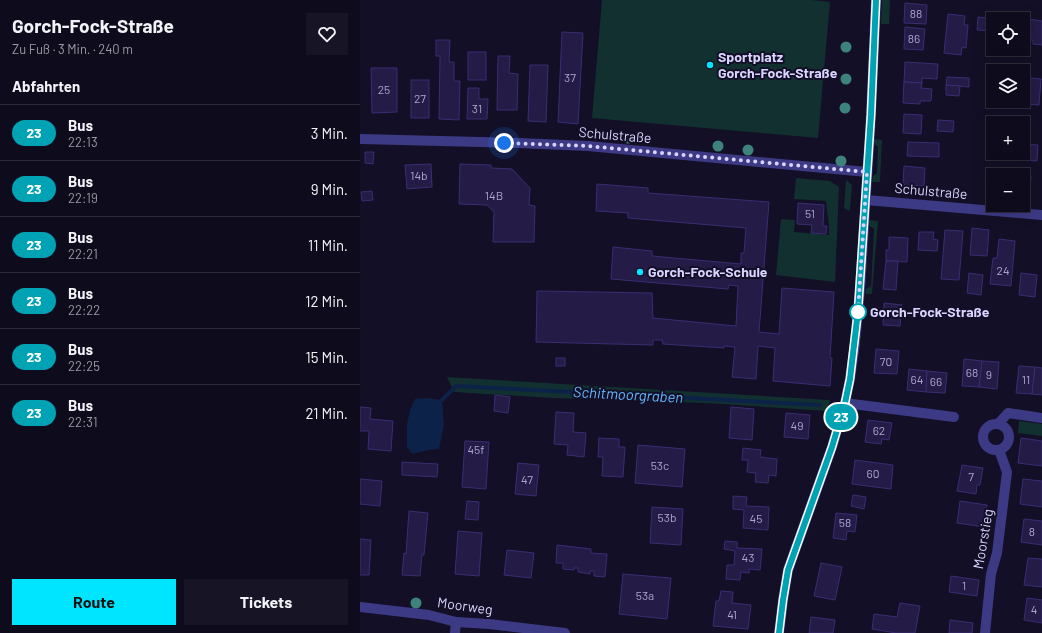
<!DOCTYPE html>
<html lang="de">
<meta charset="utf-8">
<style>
:root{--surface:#0e0b1c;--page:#171425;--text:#f1f3f6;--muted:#9b9ba3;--line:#2e2b3b;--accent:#00e5ff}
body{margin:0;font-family:Barlow,sans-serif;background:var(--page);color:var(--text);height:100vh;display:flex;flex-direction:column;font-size:15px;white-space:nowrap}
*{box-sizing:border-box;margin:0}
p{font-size:13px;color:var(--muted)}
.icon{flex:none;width:22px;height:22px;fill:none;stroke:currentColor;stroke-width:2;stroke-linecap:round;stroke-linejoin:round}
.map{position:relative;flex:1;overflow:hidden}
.details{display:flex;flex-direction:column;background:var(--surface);width:360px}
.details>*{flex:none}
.badge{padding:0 8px;border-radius:13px;font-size:14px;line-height:26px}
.controls{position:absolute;left:626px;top:12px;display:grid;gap:8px}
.controls a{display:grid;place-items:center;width:44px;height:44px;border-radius:0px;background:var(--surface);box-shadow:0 4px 16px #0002,0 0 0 1px var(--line);font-size:20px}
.you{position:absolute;width:20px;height:20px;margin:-10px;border:3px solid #fff;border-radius:50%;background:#1a73e8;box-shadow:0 0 0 6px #1a73e833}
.map>.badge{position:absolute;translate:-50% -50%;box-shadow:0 0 0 2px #fff}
h2{padding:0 12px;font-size:15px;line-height:36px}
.round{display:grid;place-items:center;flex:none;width:42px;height:42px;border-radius:0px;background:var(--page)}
.overview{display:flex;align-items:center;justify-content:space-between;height:68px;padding:0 12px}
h1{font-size:19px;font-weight:700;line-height:30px}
.action{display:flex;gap:8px;margin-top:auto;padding:8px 12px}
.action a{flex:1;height:46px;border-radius:0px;background:var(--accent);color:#111;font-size:16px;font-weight:700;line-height:46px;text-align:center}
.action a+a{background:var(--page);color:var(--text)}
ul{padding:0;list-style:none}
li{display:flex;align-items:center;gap:12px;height:56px;padding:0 12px;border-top:1px solid var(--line)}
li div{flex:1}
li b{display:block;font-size:15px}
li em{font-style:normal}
li .badge{min-width:44px;font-weight:700;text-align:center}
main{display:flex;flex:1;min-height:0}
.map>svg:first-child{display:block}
.green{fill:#12302f}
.water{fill:#0c2248}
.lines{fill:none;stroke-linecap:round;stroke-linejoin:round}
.stream{stroke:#0c2248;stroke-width:4}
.building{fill:#241b47;stroke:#3b2d73}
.minor{stroke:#3d3a85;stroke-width:10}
.tree{fill:#3d827b}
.line-casing{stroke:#fff;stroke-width:9}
.line{stroke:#00a3b4;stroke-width:6}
.walk{stroke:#d9d4ff;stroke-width:4;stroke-dasharray:0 7.2}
.poi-dot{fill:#00e5ff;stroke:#130f26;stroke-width:1.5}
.stop-dot{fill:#fff;stroke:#00a3b4;stroke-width:2}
.labels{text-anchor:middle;stroke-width:4;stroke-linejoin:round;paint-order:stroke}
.number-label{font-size:12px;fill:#aca6d1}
.poi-label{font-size:14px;font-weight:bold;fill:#d9d4ff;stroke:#130f26;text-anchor:start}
.street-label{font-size:14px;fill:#d9d4ff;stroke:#130f26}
.stop-label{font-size:14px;font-weight:bold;fill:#d9d4ff;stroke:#130f26;text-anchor:start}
.water-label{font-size:15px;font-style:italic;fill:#62b6ff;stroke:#130f26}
</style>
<main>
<section class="details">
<div class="overview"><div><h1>Gorch-Fock-Straße</h1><p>Zu Fuß · 3 Min. · 240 m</p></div><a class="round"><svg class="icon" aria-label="heart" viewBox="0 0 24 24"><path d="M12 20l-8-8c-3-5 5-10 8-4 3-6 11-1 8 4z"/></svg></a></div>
<h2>Abfahrten</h2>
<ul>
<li><span class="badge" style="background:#00a3b4;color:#fff">23</span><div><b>Bus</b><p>22:13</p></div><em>3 Min.</em></li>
<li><span class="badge" style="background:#00a3b4;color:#fff">23</span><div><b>Bus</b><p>22:19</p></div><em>9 Min.</em></li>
<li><span class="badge" style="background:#00a3b4;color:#fff">23</span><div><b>Bus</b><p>22:21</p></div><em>11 Min.</em></li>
<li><span class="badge" style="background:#00a3b4;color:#fff">23</span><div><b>Bus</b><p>22:22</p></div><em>12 Min.</em></li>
<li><span class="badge" style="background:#00a3b4;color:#fff">23</span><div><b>Bus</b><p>22:25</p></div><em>15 Min.</em></li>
<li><span class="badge" style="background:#00a3b4;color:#fff">23</span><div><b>Bus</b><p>22:31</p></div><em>21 Min.</em></li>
</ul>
<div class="action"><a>Route</a><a>Tickets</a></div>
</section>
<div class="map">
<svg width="682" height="633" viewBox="0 0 682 633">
<rect width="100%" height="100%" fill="#130f26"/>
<g class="green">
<polygon points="242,0 452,0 470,2 458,138 232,118"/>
<polygon points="522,0 530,0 529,24 521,24"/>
<polygon points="514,139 522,140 520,182 512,182 513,176 517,173 518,147 514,144"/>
<polygon points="436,178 470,181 479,187 475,282 416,275 421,219 435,220 434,232 469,235 469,225 466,201 434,199"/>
<polygon points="486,180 492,185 490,209 489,211 484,208"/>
<polygon points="508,220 518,221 512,294 506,294 506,289 511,286 514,229 508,225"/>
<polygon points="87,377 470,400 467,411 347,403 192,398 94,392"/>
<polygon points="659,421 682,424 682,436 658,433"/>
</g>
<polygon class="water" points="68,398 82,400 84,425 79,449 68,450 52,454 47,447 47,424 50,410 55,399"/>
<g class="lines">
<polyline class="stream" points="82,400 96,386 460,405"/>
</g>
<g class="building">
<polygon points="545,3 567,5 566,24 544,23"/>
<polygon points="588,14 605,16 604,25 608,25 606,48 602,47 601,55 584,53"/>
<polygon points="618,17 637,19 633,19 633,31 617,30"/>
<polygon points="668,19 682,21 682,45 673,44 673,40 666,40"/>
<polygon points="545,27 565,29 563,50 544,49"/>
<polygon points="202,32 223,33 218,124 198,122"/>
<polygon points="76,40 90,40 89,62 94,62 94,81 100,81 99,120 79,119 80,56 76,56"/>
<rect x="108" y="52" width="18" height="28"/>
<polygon points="138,56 150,56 149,73 158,74 157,110 137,110"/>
<polygon points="545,62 578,64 577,79 562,78 562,83 544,82"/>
<polygon points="170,65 188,65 186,122 168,121"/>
<polygon points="11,68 37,68 37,112 12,113"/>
<polygon points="587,77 609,78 609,87 586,85"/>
<polygon points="663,77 681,79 679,105 652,103 652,101 663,101"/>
<rect x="51" y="80" width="18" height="38"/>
<polygon points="544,82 562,83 561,88 572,89 571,101 560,101 560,104 543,103"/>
<polygon points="586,85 600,86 599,96 586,95"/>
<polygon points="108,88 119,88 119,99 128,99 127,119 107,119"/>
<polygon points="544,114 562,115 561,134 543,133"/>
<polygon points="578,120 594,121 593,132 577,131"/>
<polygon points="548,142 579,143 579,157 547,156"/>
<polygon points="663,144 678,145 677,161 647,159 648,153 663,153"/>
<polygon points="5,152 14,152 13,164 5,163"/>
<polygon points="71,164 72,187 47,189 45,165"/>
<polygon points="100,164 131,165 131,168 152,169 170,188 169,205 175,206 174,242 133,242 134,212 127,205 99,204"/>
<polygon points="544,166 565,168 564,186 543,185"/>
<polygon points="663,176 671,176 669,199 663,199"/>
<polygon points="237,184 288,188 288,193 409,202 399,332 419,334 422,288 474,292 470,358 472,358 470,386 413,381 415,348 398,346 396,379 372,377 375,347 364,346 364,348 303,344 302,340 293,340 293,345 176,342 177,291 292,293 293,318 376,326 378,286 369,285 368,289 251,279 253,247 292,251 292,256 381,264 381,253 384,253 386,228 268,218 268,213 236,211"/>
<polygon points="12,191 13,200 2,201 1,192"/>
<polygon points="438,203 464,205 463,226 467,226 466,234 451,233 452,225 437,224"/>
<polygon points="612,228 629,230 627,256 610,255"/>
<polygon points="585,230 603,231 599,280 581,279"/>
<polygon points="559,232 574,232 573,239 578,240 577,251 558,250"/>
<polygon points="529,237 548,238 547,262 526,261 526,250 529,250"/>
<polygon points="639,239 655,241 651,286 630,284 633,258 637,258"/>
<polygon points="526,261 538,261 536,290 523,289"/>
<polygon points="609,273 623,275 621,295 607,293"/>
<polygon points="661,273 677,275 675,297 659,295"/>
<polygon points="524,303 542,305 540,326 523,325"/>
<polygon points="516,349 539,351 537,374 514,373"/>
<rect x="196" y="358" width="9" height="8"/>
<polygon points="604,359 622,361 619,387 602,386"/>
<polygon points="622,361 639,362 637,389 619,387"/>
<polygon points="659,366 675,367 672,394 656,393"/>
<polygon points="675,367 682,368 682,395 672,394"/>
<polygon points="549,369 567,371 566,392 547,390"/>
<polygon points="567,371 587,373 585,393 566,392"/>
<polygon points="135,395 150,397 148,413 134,411"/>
<polygon points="0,407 11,408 10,419 33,421 31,451 8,449 9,431 0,431"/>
<polygon points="371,407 394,409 392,440 369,438"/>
<polygon points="196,412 214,413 213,432 226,433 224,457 207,455 208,445 194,444"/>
<polygon points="426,413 450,415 448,439 424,437"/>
<polygon points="508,420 532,423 529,440 522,439 521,444 505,442"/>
<polygon points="239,438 259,439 259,447 265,447 263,477 242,476 243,457 238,457"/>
<polygon points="661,438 682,441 682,466 658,463"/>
<polygon points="105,441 129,442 126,489 102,487"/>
<polygon points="278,445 325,449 322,487 275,483"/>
<polygon points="383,448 401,450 400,457 417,459 416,476 409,475 408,483 395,482 396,473 387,472 388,460 382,460"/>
<polygon points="495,460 533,465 531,489 492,484"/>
<polygon points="42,462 78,464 77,477 42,475"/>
<polygon points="158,463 179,465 176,496 155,494"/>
<polygon points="602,465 623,468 620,485 617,485 616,494 597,491"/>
<polygon points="0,479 22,481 20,506 0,504"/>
<polygon points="663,479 682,481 682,507 660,504"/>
<polygon points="493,495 506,497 504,509 491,506"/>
<polygon points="373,496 387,497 386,506 409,507 408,530 383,528 384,510 373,509"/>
<polygon points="107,501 119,502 118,520 105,519"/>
<polygon points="600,501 627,505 624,527 597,523"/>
<polygon points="292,507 323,509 321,545 290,543"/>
<polygon points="49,511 68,513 64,555 62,555 60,576 42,575 44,553 46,554"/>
<polygon points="476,513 497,515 495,532 487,531 486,540 473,538"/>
<polygon points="664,519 682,521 682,545 661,542"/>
<polygon points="98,531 122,533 119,576 95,574"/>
<polygon points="0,539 11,540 9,575 0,575"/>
<polygon points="365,541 377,542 377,548 402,549 400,570 389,569 389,573 381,572 380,580 366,579 367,565 374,565 375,551 364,549"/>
<polygon points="197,545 231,549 231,553 247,554 245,577 234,576 234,571 230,571 230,574 218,572 218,568 214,568 214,570 203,569 203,563 196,563"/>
<polygon points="147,550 174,553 171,578 144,575"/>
<polygon points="668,558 682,559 682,587 664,585"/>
<polygon points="461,563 482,567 475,600 454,596"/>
<polygon points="263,574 311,578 307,619 259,614"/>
<polygon points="591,576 619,580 617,596 589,592"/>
<polygon points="361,591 373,592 372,603 391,605 388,629 353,626 356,601 359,601"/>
<polygon points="667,598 682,600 682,623 664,620"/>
<polygon points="540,603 560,606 555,633 536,633 512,629 514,614 537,617"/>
<polygon points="451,617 475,620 473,633 449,633"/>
<polygon points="590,620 613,623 612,633 589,633"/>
</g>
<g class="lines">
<g class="minor">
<polyline points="0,139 159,143 228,146 507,172"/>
<polyline points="506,200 682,215"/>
<polyline points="485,403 594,417"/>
<circle cx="636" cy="437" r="13"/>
<polyline points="638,424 648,413 682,418"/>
<polyline points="0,607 69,615 96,622 129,624 205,633"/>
<polyline points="95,633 96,622"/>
<polyline points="419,633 423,600 428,570 472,447 485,403 490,379 495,343 500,289 511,115 516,0"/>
<polyline points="625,633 631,574 637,553 647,472 639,450"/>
</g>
</g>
<g class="tree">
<circle cx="486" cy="47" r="5.5"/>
<circle cx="486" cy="79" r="5.5"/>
<circle cx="485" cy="108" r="5.5"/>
<circle cx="268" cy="138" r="5.5"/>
<circle cx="358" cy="146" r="5.5"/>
<circle cx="388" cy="150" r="5.5"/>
<circle cx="481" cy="161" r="5.5"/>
<circle cx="56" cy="603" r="5.5"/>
</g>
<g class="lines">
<defs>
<polyline id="line" points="419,633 423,600 428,570 472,447 485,403 490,379 498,311 511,115 516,0"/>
</defs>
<use href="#line" class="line-casing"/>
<use href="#line" class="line"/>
<polyline class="walk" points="144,143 228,146 507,172 498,312"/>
</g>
<g class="poi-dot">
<circle cx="350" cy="65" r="4"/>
<circle cx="280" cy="272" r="4"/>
</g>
<circle class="stop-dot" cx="498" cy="312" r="8"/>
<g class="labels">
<g class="number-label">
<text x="556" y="18">88</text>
<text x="554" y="43">86</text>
<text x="210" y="82">37</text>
<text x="24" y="94">25</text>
<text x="60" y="103">27</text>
<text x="117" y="113">31</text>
<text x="59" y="180">14b</text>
<text x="134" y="200">14B</text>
<text x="450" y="218">51</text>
<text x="643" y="275">24</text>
<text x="526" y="366">70</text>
<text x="612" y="377">68</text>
<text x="629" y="379">9</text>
<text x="557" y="384">64</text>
<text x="666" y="384">11</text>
<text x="576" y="386">66</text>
<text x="437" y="430">49</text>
<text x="519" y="435">62</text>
<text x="116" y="454">45f</text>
<text x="300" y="470">53c</text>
<text x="513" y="478">60</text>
<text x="611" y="481">7</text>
<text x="167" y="484">47</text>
<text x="307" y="522">53b</text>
<text x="396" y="523">45</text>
<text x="485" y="527">58</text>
<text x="672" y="536">8</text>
<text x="388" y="562">43</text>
<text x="604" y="590">1</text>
<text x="285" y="600">53a</text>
<text x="674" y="614">4</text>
<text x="372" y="619">41</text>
</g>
<g class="poi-label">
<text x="358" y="62">Sportplatz<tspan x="358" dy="16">Gorch-Fock-Straße</tspan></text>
<text x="288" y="277">Gorch-Fock-Schule</text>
</g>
<g class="street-label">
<text transform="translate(255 135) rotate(5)" y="5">Schulstraße</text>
<text transform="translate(571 191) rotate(5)" y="5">Schulstraße</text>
<text transform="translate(623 539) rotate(-80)" y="5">Moorstieg</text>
<text transform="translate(105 606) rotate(8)" y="5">Moorweg</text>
</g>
<g class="stop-label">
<text x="510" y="317">Gorch-Fock-Straße</text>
</g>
<g class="water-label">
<text transform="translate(268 395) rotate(3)" y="5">Schitmoorgraben</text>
</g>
</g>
</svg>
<div class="controls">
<a><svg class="icon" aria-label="locate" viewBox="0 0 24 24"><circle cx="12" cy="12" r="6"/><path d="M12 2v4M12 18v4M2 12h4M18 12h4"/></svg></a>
<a><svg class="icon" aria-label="layers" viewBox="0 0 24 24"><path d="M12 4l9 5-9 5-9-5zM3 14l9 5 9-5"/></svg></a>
<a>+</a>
<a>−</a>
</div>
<div class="you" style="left:144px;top:143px"></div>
<b class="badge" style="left:481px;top:417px;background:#00a3b4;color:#fff">23</b>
</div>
</main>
